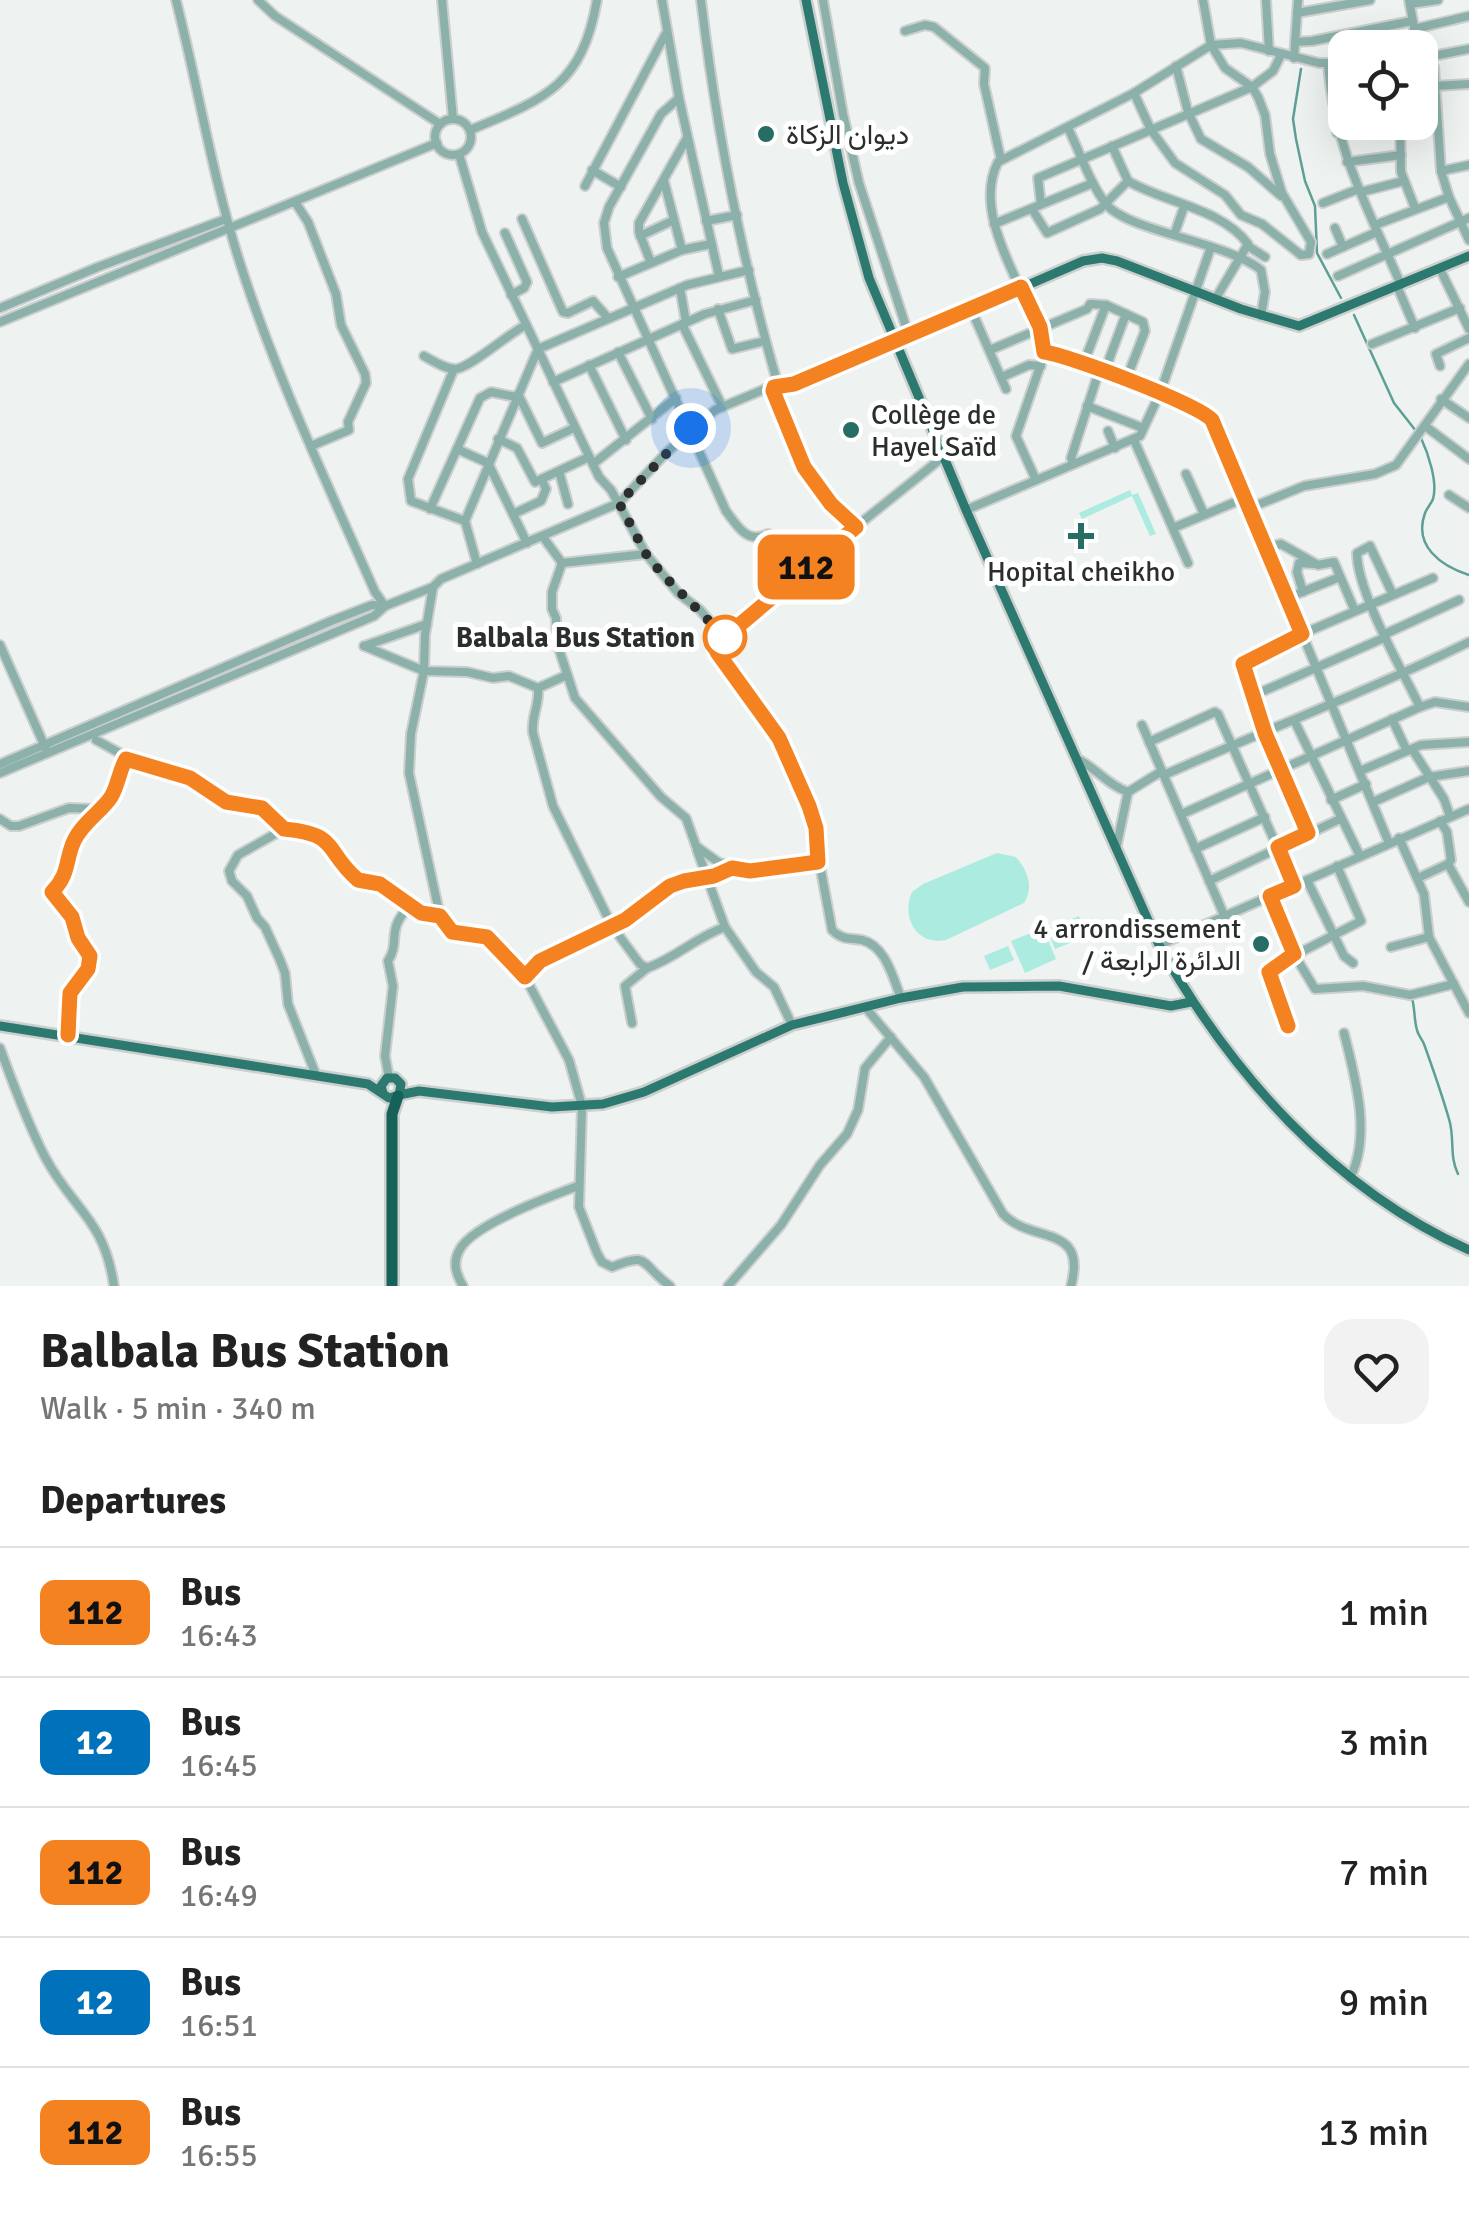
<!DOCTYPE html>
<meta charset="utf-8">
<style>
:root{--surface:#fff;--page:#f2f2f2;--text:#222;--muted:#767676;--line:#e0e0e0}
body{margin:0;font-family:Signika,Vazirmatn,sans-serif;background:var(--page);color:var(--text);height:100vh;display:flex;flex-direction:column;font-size:38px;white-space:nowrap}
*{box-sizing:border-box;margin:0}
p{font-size:32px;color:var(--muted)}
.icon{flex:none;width:55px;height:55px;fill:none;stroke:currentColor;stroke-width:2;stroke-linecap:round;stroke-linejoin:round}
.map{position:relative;height:1286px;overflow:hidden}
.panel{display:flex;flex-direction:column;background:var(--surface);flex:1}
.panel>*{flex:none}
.badge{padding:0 20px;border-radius:15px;font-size:35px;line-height:65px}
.tools{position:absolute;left:1328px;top:30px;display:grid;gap:20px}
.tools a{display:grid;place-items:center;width:110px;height:110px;border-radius:20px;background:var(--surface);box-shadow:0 10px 40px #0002;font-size:50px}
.you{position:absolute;width:50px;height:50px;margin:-25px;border:8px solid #fff;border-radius:50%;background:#1a73e8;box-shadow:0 0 0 15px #1a73e833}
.map>.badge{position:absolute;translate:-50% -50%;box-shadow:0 0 0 5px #fff}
h2{padding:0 40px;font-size:38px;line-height:90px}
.round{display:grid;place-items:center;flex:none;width:105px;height:105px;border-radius:30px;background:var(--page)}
.summary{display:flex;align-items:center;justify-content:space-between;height:170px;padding:0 40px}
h1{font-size:48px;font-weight:700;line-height:75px}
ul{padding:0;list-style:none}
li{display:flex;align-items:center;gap:30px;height:130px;padding:0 40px;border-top:2px solid var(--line)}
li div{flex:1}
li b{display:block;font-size:38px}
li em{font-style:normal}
li .badge{min-width:110px;font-weight:700;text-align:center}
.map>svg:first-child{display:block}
.green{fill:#abebe0}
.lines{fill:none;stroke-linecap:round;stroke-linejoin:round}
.stream{stroke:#5e9f96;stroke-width:2.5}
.minor-casing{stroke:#cbcfce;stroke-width:12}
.major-casing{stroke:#cbcfce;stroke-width:14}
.highway-casing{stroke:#cbcfce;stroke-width:16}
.minor{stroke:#8cb0aa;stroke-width:8}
.major{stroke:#2b796f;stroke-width:9}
.highway{stroke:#166259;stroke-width:11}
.line-casing{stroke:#fff;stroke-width:22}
.line{stroke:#f58220;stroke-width:15}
.walk{stroke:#2c2e2e;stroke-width:10;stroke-dasharray:0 18}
.poi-dot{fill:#266e64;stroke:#fff;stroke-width:4}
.stop-dot{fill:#fff;stroke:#f58220;stroke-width:5}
.labels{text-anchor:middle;stroke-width:10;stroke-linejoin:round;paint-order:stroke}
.poi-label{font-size:28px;fill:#2c2e2e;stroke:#fff;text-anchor:start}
.stop-label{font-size:28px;font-weight:bold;fill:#2c2e2e;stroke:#fff;text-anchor:end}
</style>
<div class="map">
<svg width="1469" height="1286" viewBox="0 0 1469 1286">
<rect width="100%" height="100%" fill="#eef2f1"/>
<g class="green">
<polygon points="1130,490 1132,495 1138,493 1156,534 1150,536 1132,496 1082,519 1079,513"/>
<path d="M997,853L1016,857C1028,871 1034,887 1024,903L946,940C916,946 901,917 912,892L923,884Z"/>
<polygon points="1079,916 1087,936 1055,949 1047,929"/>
<polygon points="1043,928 1056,959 1025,973 1011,941"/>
<polygon points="1008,946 1014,960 990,970 984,956"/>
</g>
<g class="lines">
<g class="stream">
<polyline points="1301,69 1293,119 1296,139 1305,181 1315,206 1317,253 1341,298"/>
<polyline points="1354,315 1394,403 1416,431"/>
<path d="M1421,438C1428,453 1438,482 1433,499C1431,504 1427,508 1425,513C1413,546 1441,566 1469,575"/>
<path d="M1412,998C1415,1009 1414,1020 1417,1030C1418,1035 1422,1039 1424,1044C1433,1069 1442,1095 1449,1119C1455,1138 1449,1156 1458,1174"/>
</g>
<defs>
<g id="minor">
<path d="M176,0C198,86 212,175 239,260C275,374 327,483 375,592L385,606"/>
<polyline points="258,0 275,16 440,124"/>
<polyline points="442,0 453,119"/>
<polyline points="662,0 679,98 719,276"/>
<path d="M701,0C716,127 741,255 776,378L773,397L802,464L831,504L856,527"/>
<polyline points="823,0 843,114 859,183 909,336"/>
<polyline points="1266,0 1269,51"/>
<polyline points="1409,0 1418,48"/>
<polyline points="1410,4 1438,0"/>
<polyline points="1297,13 1370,0"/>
<polyline points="1414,29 1469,16"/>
<polyline points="905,31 925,25 934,27 985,68 984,84 1001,160"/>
<polyline points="1295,42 1312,41 1412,21"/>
<polyline points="1420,52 1428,57 1469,49"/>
<polyline points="1428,57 1434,67 1441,171 1449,197 1469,240"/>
<polyline points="1294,58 1298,0"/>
<path d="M1328,65C1335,151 1368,208 1401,285"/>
<polyline points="1176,66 1188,112 1201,139 1248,167 1281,196"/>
<polyline points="1435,86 1469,84"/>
<polyline points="1134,93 1151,130 1175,163 1225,195 1241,215 1262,224 1301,255 1309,254 1311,242 1282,193 1270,154 1265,115 1258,97 1252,87 1225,68 1211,45 1203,0"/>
<path d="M679,98L661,114L609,207L604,223L607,248L726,511C738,527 747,544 768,534L777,538L797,574"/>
<polyline points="1420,102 1436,100"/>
<circle cx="453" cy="137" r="18"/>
<polyline points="1400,122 1401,172 1415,208"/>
<path d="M1068,128C1080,152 1089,182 1106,204C1127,231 1227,242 1261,270L1265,292L1261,316"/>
<path d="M470,130C545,99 582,86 597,0"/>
<polyline points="1337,133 1437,126"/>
<path d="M1112,146L1128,181C1165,203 1221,208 1248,244L1216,298"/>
<polyline points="459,154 482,232 599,477 611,490 646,554"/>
<polyline points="1347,162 1401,155"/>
<polyline points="592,170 621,187"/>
<polyline points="1441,171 1469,165"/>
<polyline points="664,181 682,250"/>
<polyline points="585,186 665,35"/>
<polyline points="295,202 308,222 336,294 341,325 365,374 366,383 348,422 349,430 311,446"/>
<polyline points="1323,203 1356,190 1361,192 1404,181"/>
<polyline points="1041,204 1038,178 1252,87 1273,71 1281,55"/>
<polyline points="1032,209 1047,233 1100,209 1128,181"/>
<polyline points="522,219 563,312 568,313 593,301 608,318"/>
<polyline points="706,221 737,215"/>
<polyline points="994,224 1093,183"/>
<polyline points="1375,225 1449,197"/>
<polyline points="1335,228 1343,247"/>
<polyline points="505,233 527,282 524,288 511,295"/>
<polyline points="1174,235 1184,207"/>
<polyline points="640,236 674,220"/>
<polyline points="1248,246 1265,257"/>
<polyline points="1327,254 1377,232"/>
<polyline points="651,263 639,232 639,223 687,138"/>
<polyline points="1440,269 1469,329"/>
<polyline points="1338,276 1469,218"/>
<polyline points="618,277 682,250 711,244"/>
<polyline points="1397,286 1415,328"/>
<polyline points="680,288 686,322"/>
<polyline points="0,308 98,267 226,219"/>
<polyline points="718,309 732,349 765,341"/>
<polyline points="971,309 1006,389"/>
<polyline points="0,322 437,143"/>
<polyline points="682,324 722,406"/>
<polyline points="1372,344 1460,308"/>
<polyline points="990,350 1087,309 1090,304 1106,305 1143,322 1145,331 1126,380"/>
<polyline points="618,352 652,419"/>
<path d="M1045,352C1033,296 969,219 998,162L1134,93L1211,45L1241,43L1319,63H1345"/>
<path d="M424,356C433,361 445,369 455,369C469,369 509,333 526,325"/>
<polyline points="589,365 626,440"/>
<polyline points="1083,365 1106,305"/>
<polyline points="1440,366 1436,354 1469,338"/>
<polyline points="454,369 408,479 411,501 465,521"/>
<polyline points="1104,373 1126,314"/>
<polyline points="1002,377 1029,365 1041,366"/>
<polyline points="553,382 705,314 756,300"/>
<polyline points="518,394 542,443 574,428"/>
<polyline points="1441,399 1469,418"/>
<polyline points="1087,406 1143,428"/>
<polyline points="1425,426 1469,459"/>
<polyline points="1108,431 1115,448"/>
<polyline points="498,439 517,448 535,482 589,457"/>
<polyline points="1134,440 1188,563"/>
<polyline points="457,449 488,463 527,543"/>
<polyline points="593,464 676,398"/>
<polyline points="1074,464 1071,458 1099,371"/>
<polyline points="559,471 568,504"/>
<polyline points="1186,474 1204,514"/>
<path d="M1036,480L1016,436L1045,352C1068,355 1197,404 1213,419L1389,843"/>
<polyline points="1449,495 1469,508"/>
<polyline points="1250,508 1304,486 1375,474 1396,465 1469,364"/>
<polyline points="430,509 480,398 491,392 516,397"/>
<polyline points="966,510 1140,436 1160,393 1211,247"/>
<polyline points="513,514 541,501 546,489 542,480"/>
<polyline points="1173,528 1245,498"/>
<polyline points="543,537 562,563"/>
<polyline points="1265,547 1281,544 1318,565 1334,562 1355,611"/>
<polyline points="562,563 552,592 552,609 556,618 557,643 575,698 661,797 686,818 696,846 718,862 742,871 817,862"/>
<polyline points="562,563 646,554 678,593 700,610 724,638"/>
<polyline points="477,564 465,521 538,349 687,285 749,270"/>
<polyline points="1303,592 1297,572 1299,563 1314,564"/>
<path d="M1393,595L1370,546L1357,553C1357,592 1402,670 1420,707"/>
<polyline points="1287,598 1340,577"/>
<polyline points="1385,634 1459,600"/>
<polyline points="0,645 46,749"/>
<polyline points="364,646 424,671 467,672 493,678 509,676 538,688 567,675"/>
<polyline points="364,646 427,624"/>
<path d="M538,688C540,704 531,716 533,733L553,806L612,926L640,964L647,968C676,958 696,937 725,927"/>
<polyline points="1252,696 1386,637"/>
<polyline points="1392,719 1407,751"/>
<polyline points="1295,722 1360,856"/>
<polyline points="1142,725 1224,915"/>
<path d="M96,740L145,767L190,778L226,802L262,808L284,829C341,834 324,851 358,880L380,884L421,913L440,916"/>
<polyline points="1149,742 1215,712 1218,714 1294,885"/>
<polyline points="1412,749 1444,799 1450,816"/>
<path d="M1077,759C1097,768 1107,785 1128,792"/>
<polyline points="0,764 331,621 372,605 385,606"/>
<polyline points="1360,771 1421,745 1469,742"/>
<polyline points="0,773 374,616 385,606 433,587"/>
<path d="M1164,775C1265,730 1369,691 1469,642"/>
<polyline points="1331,800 1366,784"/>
<polyline points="1373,802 1429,777 1469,771"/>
<polyline points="1182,814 1420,707 1435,702 1469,707"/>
<polyline points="0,819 11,826 19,826 69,808 98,809"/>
<polyline points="1440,821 1447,832 1451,860 1448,864 1469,902"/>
<polyline points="284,829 238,855 229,871 232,881 247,896 257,918 265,927 280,960 285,973 288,1004 316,1075"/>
<polyline points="1308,833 1265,733 1243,664 1302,634 1433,578"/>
<polyline points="1399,838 1424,894 1429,937 1469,1013"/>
<polyline points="1116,849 1128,792 1162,771"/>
<polyline points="1195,849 1265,817"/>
<polyline points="697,850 725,927 756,972 774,987 792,1025"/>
<polyline points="1418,878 1448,864"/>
<polyline points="1307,880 1344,956 1353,963"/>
<polyline points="1209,881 1340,819"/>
<polyline points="1269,897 1294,954 1315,989 1363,986 1410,995 1454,984"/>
<polyline points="1159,945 1469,809"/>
<polyline points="1391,947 1429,937"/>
<polyline points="525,977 539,961 625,920 670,887 732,869"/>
<path d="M901,998C893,978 886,946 862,940C849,938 842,940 832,930L809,806L779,738L717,652L724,638L797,574L943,457"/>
<path d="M865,1007L924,1077L1003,1214C1031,1244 1088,1223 1071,1286"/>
<polyline points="632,1023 625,986 647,968"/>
<polyline points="1288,1025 1270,980 1272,967 1361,921 1337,866"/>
<path d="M1344,1033C1355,1077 1372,1135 1350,1178"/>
<path d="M69,1035L70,993L89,969L90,957L80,943L71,917L52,893C69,874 65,860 74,841C82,823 102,811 111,797C118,786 119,771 126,759"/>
<path d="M0,1048C13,1084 27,1122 45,1157C73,1210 104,1218 114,1286"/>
<path d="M389,1078L385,1056L393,986L388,961C401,941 385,930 410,906"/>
<path d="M463,1286C456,1274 452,1262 460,1249C474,1224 551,1196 578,1186"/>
<path d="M670,1286C640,1264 650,1251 612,1267L602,1262L597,1253L579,1207L582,1106L569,1060L525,977L501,948L478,934L452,932L440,916L409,773L411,734L424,671L425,635L433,587L441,579L619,503L666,453L715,410L765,389L794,384L894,343"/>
<polyline points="728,1286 781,1225 820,1165 847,1134 858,1110 865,1068 891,1037"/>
</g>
<g id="major">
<path d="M806,0L843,183L869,278L966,510L1159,945C1230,1072 1333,1189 1469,1250"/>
<polyline points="894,343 1083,261 1102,258 1117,261 1241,309 1299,326 1469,256"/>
<polyline points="0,1026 368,1084 389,1098 399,1095 401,1084 395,1078 387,1078 381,1086 383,1093"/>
<polyline points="399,1095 419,1091 552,1107 603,1104 644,1092 792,1025 901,998 963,987 1059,986 1171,1006 1191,1002"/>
</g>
<polyline id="highway" points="392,1286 392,1114 398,1096"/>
</defs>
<use href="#minor" class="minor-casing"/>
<use href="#major" class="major-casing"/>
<use href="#highway" class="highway-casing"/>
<use href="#minor" class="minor"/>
<use href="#major" class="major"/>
<use href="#highway" class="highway"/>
</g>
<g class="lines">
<defs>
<path id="line" d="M68,1035L70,993L88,969L90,956L78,938L72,917L52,892C70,874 65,860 74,841C82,823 103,810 111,797C118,786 119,771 126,759L190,778L226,802L262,808L284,829C340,834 324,851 358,880L380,884L421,913L440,916L452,932L487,937L525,977L540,961L625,920L670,886L684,881L714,876L732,868L750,871L818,862L816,828L809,806L779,738L717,652L724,638L856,527L831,504L804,467L773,391L774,387L794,384L1021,287L1040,327L1044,352C1068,355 1198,404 1212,420L1302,634L1243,664L1265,733L1308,833L1278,847L1294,886L1270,896L1294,954L1269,972L1288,1026"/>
</defs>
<use href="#line" class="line-casing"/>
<use href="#line" class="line"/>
<polyline class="walk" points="691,428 619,503 646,554 662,574 725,637"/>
</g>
<g class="poi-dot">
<circle cx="766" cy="134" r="10"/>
<circle cx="851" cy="430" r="10"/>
<path d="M1076 521h10v10h10v10h-10v10h-10v-10h-10v-10h10z"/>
<circle cx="1261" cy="944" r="10"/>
</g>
<circle class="stop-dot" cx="725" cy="637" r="20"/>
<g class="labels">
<g class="poi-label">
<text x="786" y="144">ديوان الزكاة</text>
<text x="871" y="424">Collège de<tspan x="871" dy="32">Hayel Saïd</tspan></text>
<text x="1081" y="581" text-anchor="middle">Hopital cheikho</text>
<text x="1241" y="938" text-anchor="end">4 arrondissement<tspan x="1241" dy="32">/ الدائرة الرابعة</tspan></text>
</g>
<g class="stop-label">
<text x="695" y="647">Balbala Bus Station</text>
</g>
</g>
</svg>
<div class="tools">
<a><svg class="icon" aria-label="locate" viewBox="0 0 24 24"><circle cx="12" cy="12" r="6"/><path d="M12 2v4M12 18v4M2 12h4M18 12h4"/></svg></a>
</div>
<div class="you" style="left:691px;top:428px"></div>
<b class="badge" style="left:806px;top:567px;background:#f58220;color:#111">112</b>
</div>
<section class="panel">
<div class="summary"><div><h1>Balbala Bus Station</h1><p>Walk · 5 min · 340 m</p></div><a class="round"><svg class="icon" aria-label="heart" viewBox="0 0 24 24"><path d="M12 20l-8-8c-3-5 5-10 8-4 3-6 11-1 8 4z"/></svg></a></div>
<h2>Departures</h2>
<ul>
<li><span class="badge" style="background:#f58220;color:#111">112</span><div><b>Bus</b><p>16:43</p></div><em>1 min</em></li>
<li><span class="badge" style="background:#0072bc;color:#fff">12</span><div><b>Bus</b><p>16:45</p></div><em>3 min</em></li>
<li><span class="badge" style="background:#f58220;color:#111">112</span><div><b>Bus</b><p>16:49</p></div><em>7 min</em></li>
<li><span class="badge" style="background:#0072bc;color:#fff">12</span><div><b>Bus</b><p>16:51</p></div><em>9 min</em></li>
<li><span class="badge" style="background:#f58220;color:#111">112</span><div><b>Bus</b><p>16:55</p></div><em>13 min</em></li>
</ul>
</section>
